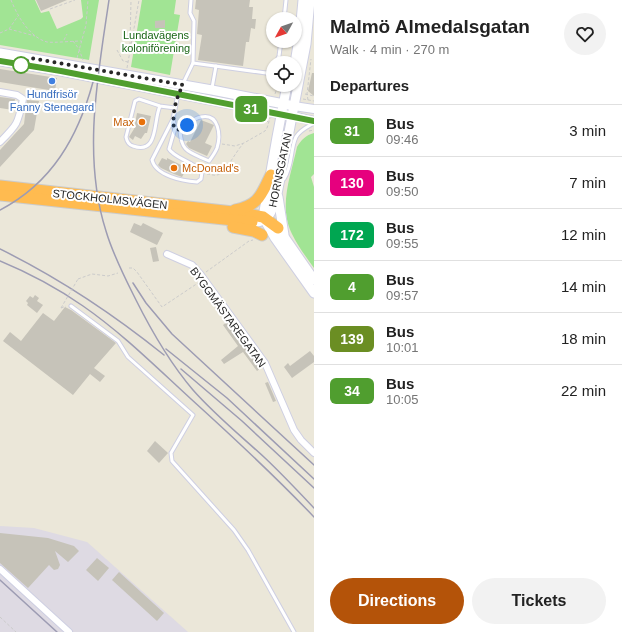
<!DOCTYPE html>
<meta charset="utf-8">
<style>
:root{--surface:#fff;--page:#f2f2f2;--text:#222;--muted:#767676;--line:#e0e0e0;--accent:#b45309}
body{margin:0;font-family:Arial,sans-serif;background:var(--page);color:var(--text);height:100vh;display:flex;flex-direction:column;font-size:15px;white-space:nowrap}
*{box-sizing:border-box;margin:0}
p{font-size:13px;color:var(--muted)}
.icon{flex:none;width:22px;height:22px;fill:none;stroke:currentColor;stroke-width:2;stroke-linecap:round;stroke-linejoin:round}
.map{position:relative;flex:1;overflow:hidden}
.drawer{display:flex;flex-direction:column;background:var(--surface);width:308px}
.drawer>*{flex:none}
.badge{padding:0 8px;border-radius:6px;font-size:14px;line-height:26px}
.needle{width:26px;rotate:230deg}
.tools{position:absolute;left:266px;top:12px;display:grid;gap:8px}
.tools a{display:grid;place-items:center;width:36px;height:36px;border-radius:50%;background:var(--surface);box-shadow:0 1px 3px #0004;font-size:20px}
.you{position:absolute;width:20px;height:20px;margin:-10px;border:3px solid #fff;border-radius:50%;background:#1a73e8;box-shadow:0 0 0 6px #1a73e833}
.map>.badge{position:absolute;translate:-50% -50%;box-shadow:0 0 0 2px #fff}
h2{padding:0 16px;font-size:15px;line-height:36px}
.round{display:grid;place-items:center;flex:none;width:42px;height:42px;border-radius:21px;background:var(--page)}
.head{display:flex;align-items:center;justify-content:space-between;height:68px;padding:0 16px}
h1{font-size:19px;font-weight:800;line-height:30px}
.button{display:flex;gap:8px;margin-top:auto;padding:8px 16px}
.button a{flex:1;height:46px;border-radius:24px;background:var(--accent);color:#fff;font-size:16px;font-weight:800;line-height:46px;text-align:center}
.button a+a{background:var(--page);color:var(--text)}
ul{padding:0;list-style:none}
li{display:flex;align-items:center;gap:12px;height:52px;padding:0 16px;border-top:1px solid var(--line)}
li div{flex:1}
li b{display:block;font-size:15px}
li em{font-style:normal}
li .badge{min-width:44px;font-weight:700;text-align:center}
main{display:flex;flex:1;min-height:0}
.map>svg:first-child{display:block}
.industrial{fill:#dedae3}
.green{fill:#a1e494}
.building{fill:#c6c3b9}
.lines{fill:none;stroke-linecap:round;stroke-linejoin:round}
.service-casing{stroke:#cecfe2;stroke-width:5}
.minor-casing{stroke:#cecfe2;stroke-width:8}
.tertiary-casing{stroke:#cecfe2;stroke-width:10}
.secondary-casing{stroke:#cecfe2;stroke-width:11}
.motorway-casing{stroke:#cbcbcb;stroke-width:13}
.path{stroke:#cbcbcb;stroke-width:1;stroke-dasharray:3 2;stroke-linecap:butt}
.service{stroke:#fff;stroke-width:3}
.minor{stroke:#fff;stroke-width:6}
.tertiary{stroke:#fff;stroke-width:8}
.secondary{stroke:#fff;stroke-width:9}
.motorway{stroke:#ffbb50;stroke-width:11}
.rail{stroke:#9d9cb3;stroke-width:1.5}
.path-bridge{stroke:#cbcbcb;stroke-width:1;stroke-dasharray:3 2;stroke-linecap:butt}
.line-casing{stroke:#fff;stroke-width:9}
.line{stroke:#509e2f;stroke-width:6}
.walk{stroke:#282828;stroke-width:4;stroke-dasharray:0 7.2}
.stop-dot{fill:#fff;stroke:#509e2f;stroke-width:2}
.shop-dot{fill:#3f7fe0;stroke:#fff;stroke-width:1.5}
.food-dot{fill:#e8710a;stroke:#fff;stroke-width:1.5}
.labels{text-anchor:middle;stroke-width:4;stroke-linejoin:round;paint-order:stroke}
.park-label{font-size:11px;fill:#1a6617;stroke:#fff}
.shop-label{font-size:11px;fill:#366cbe;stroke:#fff}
.food-label{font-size:11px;fill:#c56008;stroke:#fff;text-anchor:end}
.street-label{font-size:11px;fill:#282828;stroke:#fff}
</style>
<main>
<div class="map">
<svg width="314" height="632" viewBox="0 0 314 632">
<rect width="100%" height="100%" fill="#ebe7d9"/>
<polygon class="industrial" points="0,526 34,528 87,542 188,632 0,632"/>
<g class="green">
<polygon points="0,0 35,0 41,13 49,11 57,29 81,19 83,17 81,0 99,0 89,60 0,45"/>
<polygon points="142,0 176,0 174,14 180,15 170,75 131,67"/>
<path d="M314,133V174L311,177L314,187V268C306,257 298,246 292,234C278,206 291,175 297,147C301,140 306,135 314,133Z"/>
</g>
<g class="building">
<polygon points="36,0 67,0 41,11"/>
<polygon points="196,0 250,0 249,7 253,7 252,19 256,19 255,29 251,28 249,42 246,42 243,66 198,60 202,35 197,34 199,10 195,9"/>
<polygon points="165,20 165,28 155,28 155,21"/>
<polygon points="0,69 57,78 55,91 0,82"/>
<polygon points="312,73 314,73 314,96 308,91"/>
<polygon points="0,97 15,99 13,110 0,108"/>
<polygon points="27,100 39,101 34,130 0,167 0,150 24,124"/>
<polygon points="137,113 151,116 147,133 145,133 141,139 135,136 133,140 129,137 134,129"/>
<polygon points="201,120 214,125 205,143 212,146 207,156 189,148 186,144 188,141 190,142"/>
<polygon points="162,158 167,160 167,158 187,168 182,177 174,174 161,168 158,165"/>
<polygon points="134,223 141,226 143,223 163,233 157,245 130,232"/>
<polygon points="156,247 159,261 153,262 150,248"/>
<polygon points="35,295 39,298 37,301 43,305 37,313 27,305 28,303 26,301 30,296 33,298"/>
<polygon points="65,307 71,310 116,343 94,368 105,376 100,382 90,374 73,395 3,341 10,332 21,341 43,313 54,321"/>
<polygon points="227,322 261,368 257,371 243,352 224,364 221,360 238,346 223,325"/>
<polygon points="310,351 314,356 314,362 292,378 284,367 288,363 290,366"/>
<polygon points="268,382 276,401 273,402 265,383"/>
<polygon points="155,441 168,453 159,463 147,451"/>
<polygon points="0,533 48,538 74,546 79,551 68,562 55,551 60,565 58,569 54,570 49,565 28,588 0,563"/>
<polygon points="97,558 109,568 98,581 86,570"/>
<polygon points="119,572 164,613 157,621 112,580"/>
</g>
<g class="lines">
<defs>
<g id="service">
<polyline points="191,0 190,13 194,21 193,63"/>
<polyline points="284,19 286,0"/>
<polyline points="276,63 279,56 281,41"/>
<polyline points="212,88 216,66"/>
<path d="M160,106C153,121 159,155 133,146C129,145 127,142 126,137L135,101L139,99L160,106L175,108"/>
<path d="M173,119L175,128L169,149C174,158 194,162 202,172L201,179L197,182C183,181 156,176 152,160L173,119L178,94L193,63L266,73L269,72L273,68"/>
<path d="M175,128L180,130C181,153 190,152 209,161C212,157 215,153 217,148C221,135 219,113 201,117C192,118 188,127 180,130"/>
<path d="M284,179C293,165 290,150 296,137C300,130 307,127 314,123"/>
<polyline points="71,306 118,341 128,357 193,415 171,453 172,461 234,530 248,550 294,632"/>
</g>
<g id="minor">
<path d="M0,92L17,95L23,99C18,124 17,125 0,142"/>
<polyline points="167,254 192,265 201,275 265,363 294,430 301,440 314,453"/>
<polyline points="0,569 69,632"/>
</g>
<g id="tertiary">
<polyline points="294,106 314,109"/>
<polyline points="292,116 314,121"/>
</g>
<g id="secondary">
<polyline points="0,53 212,90 294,106"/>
<polyline points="0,61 61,71 292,116"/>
<polyline points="295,63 300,33 303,0"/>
<polyline points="287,85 277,137 263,217 275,238 314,293"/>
<polyline points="278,197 284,235"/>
<path d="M252,222C270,224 273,208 277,194L306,44L310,0"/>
<polyline points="278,228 314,280"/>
</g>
<g id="motorway">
<polyline points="0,186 242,213 263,217 278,228"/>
<polyline points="0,195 252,222"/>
<path d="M235,210C260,205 261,194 271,175"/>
<polyline points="233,227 254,231 262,235"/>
</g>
</defs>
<use href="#service" class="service-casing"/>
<use href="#minor" class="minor-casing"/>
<use href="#tertiary" class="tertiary-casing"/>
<use href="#secondary" class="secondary-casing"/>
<use href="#motorway" class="motorway-casing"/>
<g class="path">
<path d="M11,0C17,15 29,37 47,42C54,43 73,41 81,41"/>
<polyline points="50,9 75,0"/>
<polyline points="9,29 35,36"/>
<polyline points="0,33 9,29 18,16"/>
<polyline points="64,40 67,34"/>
<polyline points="73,41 79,49 83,60"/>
<polyline points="130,45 131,0"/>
<polyline points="117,50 123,61 128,62"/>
<polyline points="77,58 86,25 88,0"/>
<polyline points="286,63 288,59"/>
<polyline points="127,68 139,0"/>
<polyline points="275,94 278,85"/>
<polyline points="305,94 314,96"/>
<polyline points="303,99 314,101"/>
<polyline points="308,100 307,94 311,59"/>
<polyline points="251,116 269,122"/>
<polyline points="309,131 314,130"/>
<polyline points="222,144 235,146 244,143 265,131 267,128 270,118"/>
<path d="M207,174C210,174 214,176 217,175C225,174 236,151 243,144"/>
<polyline points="129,268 133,268 137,272 162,307 198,283"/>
<polyline points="206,272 249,241 253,240"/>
<polyline points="78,279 92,274 108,276 118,273"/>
<polyline points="61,308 66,306"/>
<polyline points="0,617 16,632"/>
</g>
<use href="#service" class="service"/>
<use href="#minor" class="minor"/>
<use href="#tertiary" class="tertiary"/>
<use href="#secondary" class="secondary"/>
<use href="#motorway" class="motorway"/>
<g class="rail">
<path d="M109,0C98,75 82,156 106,231C113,255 125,278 136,300C152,332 170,363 193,390C215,415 241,436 265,458C282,474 298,491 314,508"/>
<path d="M0,210C52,183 78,137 93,82"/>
<path d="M0,249C59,278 113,314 164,355"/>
<path d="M0,261C29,273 57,288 83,306C122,333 156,367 191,399C233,437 275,476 314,517"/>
<polyline points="133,283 146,303 172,334 314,465"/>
<polyline points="166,349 227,398 314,479"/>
<polyline points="181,369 242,421 314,488"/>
<polyline points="0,580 57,632"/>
</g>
<polyline class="path-bridge" points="61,308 78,279"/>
</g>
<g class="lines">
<defs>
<polyline id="line" points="0,61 61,71 314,121"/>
</defs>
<use href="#line" class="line-casing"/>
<use href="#line" class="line"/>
<path class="walk" d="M21,65L31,58L183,85C176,98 172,113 174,128L180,130L187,125"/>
</g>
<circle class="stop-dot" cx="21" cy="65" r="8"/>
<circle class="shop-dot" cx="52" cy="81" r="4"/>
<g class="food-dot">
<circle cx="142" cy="122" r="4"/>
<circle cx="174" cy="168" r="4"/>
</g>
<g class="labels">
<g class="park-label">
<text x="156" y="39">Lundavägens<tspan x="156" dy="13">koloniförening</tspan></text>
</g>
<g class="shop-label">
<text x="52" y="98">Hundfrisör<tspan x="52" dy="13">Fanny Stenegard</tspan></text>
</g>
<g class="food-label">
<text x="134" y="126">Max</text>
<text x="182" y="172" text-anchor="start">McDonald's</text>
</g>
<g class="street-label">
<text transform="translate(280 170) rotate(-78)" y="4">HORNSGATAN</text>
<text transform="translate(110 199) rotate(6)" y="4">STOCKHOLMSVÄGEN</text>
<text transform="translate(228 317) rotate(54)" y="4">BYGGMÄSTAREGATAN</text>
</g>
</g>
</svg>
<div class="tools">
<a><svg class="needle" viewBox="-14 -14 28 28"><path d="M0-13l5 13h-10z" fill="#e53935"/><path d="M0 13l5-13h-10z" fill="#767676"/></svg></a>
<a><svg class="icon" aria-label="locate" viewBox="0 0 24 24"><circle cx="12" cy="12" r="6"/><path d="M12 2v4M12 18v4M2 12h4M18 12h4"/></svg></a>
</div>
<div class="you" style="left:187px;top:125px"></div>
<b class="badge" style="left:251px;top:109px;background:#509e2f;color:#fff">31</b>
</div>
<section class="drawer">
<div class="head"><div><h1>Malmö Almedalsgatan</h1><p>Walk · 4 min · 270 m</p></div><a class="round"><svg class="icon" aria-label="heart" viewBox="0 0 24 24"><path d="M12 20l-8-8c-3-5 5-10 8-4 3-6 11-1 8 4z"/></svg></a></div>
<h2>Departures</h2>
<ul>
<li><span class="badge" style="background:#509e2f;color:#fff">31</span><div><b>Bus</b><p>09:46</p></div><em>3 min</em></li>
<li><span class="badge" style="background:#e6007e;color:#fff">130</span><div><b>Bus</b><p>09:50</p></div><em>7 min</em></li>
<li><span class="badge" style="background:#00a651;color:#fff">172</span><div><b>Bus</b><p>09:55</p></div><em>12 min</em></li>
<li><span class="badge" style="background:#509e2f;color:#fff">4</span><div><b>Bus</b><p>09:57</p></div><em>14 min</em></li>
<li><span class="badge" style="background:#6b8e23;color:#fff">139</span><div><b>Bus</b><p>10:01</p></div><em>18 min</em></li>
<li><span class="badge" style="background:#509e2f;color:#fff">34</span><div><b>Bus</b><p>10:05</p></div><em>22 min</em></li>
</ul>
<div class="button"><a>Directions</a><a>Tickets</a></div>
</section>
</main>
